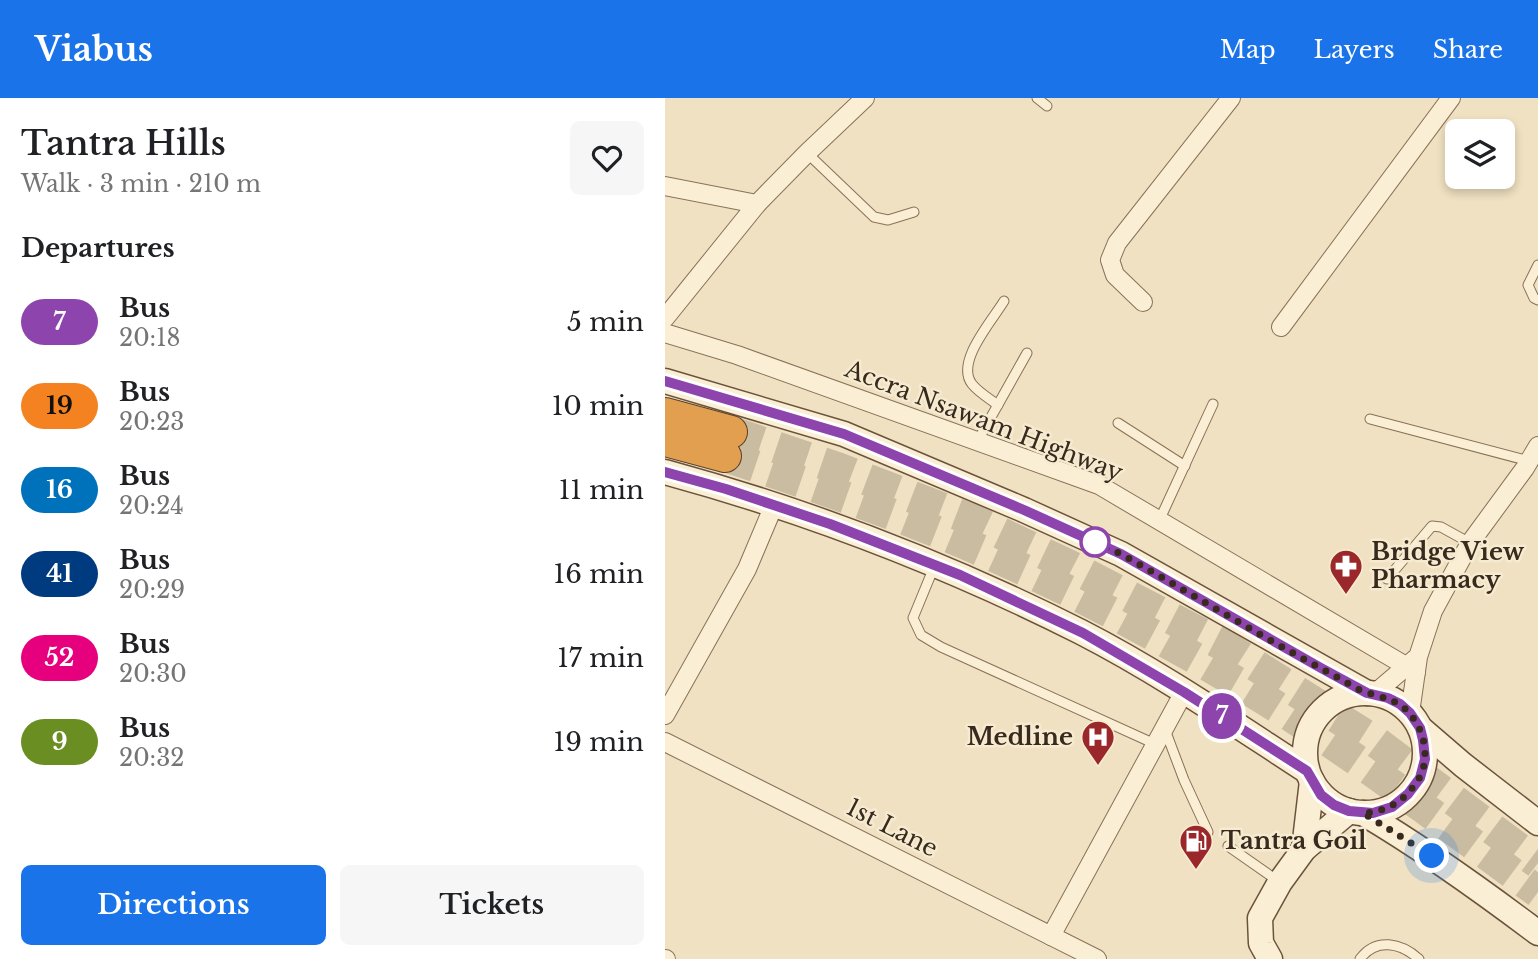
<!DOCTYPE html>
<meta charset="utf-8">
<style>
:root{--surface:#fff;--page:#f6f6f6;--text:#202124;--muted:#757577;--accent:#1a73e8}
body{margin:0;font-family:"Libre Baskerville",serif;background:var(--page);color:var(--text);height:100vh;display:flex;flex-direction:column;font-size:26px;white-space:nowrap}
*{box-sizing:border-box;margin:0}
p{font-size:23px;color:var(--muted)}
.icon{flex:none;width:38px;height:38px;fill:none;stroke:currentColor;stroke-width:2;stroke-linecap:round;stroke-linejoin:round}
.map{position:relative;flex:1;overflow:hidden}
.sheet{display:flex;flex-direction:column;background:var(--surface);width:665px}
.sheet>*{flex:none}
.badge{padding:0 14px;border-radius:23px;font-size:24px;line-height:46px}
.tools{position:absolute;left:780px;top:21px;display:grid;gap:14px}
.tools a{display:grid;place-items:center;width:70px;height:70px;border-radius:10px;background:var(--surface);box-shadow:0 4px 10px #0003;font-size:35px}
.you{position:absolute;width:35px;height:35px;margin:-18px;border:5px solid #fff;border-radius:50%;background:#1a73e8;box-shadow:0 0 0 10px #1a73e833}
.map>.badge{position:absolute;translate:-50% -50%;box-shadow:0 0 0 4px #fff}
h2{padding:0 21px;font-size:26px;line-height:63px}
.round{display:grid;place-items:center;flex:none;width:74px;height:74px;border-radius:10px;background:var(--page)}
.overview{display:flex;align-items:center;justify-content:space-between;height:119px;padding:0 21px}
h1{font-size:33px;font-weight:600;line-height:52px}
.button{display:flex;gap:14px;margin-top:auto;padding:14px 21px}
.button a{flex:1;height:80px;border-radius:10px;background:var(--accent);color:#fff;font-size:28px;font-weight:600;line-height:80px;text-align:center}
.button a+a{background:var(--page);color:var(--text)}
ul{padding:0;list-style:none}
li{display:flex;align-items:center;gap:21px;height:84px;padding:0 21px}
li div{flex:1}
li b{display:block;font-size:26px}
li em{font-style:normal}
li .badge{min-width:77px;font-weight:700;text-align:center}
header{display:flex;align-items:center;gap:42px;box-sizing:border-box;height:98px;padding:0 35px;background:var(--accent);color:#fff}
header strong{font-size:33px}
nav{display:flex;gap:38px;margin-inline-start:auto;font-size:24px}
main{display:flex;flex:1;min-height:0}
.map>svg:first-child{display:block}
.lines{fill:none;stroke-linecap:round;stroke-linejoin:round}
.highway-tunnel{stroke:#cabca0;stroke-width:32;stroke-dasharray:32 16;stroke-linecap:butt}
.lane-casing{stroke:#897258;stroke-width:11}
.street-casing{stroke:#897258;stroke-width:20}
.secondary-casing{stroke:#6b533b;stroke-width:27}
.highway-casing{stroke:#57402d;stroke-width:34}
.lane{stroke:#faeed5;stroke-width:9}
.street{stroke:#faeed5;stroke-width:18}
.secondary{stroke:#faeed5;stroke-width:24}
.highway{stroke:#e19f4f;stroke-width:32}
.line-casing{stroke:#fff;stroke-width:16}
.line{stroke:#8e44ad;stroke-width:10}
.walk{stroke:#382a1d;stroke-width:7;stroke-dasharray:0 12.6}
.stop-dot{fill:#fff;stroke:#8e44ad;stroke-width:3.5}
.labels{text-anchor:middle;stroke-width:5;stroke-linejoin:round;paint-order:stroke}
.street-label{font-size:24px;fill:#382a1d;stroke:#f6ebd1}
.poi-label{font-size:24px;font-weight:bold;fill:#382a1d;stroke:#f6ebd1;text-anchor:start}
</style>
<header>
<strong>Viabus</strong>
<nav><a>Map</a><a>Layers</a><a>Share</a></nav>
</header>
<main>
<section class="sheet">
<div class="overview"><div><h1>Tantra Hills</h1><p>Walk · 3 min · 210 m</p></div><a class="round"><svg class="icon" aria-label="heart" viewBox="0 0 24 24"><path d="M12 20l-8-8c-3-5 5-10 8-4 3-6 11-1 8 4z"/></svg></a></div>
<h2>Departures</h2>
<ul>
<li><span class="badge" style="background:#8e44ad;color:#fff">7</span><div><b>Bus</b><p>20:18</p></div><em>5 min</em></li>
<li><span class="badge" style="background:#f58220;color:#111">19</span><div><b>Bus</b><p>20:23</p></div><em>10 min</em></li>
<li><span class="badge" style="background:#0072bc;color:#fff">16</span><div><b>Bus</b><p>20:24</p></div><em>11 min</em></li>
<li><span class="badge" style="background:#003b80;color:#fff">41</span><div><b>Bus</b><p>20:29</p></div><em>16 min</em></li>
<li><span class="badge" style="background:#e6007e;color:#fff">52</span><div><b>Bus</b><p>20:30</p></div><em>17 min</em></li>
<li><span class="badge" style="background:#6b8e23;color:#fff">9</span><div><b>Bus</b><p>20:32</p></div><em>19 min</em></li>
</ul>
<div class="button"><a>Directions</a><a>Tickets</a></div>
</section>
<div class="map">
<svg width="873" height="861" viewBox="0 0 873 861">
<rect width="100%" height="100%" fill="#efe1c1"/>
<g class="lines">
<g class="highway-tunnel">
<polyline points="66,334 172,370 310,423 403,467 560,548 711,644 873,765"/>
<path d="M60,358C140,385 221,412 299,445C393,485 485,533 573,585C677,647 775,722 873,794"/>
</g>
<defs>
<g id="lane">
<polyline points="372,0 382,8"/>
<polyline points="142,55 209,119 223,122 249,114"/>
<polyline points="873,167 863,187 869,200 873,202"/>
<path d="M333,307C325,301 313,294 307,286C290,264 327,223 339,203"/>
<polyline points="705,321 864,363"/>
<polyline points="453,325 520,368"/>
<polyline points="312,344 362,255"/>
<polyline points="494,423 548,306"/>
<polyline points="269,469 248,520 256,537 276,549 490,646"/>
<polyline points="722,481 767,428 776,429 805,445"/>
<polyline points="499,629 519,682 543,734"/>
<polyline points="563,748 613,783"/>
<path d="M695,861C711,839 736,845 754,861"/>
</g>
<g id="street">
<polyline points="0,88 92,106"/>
<polyline points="478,204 450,177 445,162 452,145 566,0"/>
<polyline points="0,220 92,106 142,55 200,0"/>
<polyline points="616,229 786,0"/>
<polyline points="0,235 72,257 434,387 751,574"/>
<polyline points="709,596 750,561"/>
<polyline points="745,615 753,559 768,513 805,445 860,370 873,348"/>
<polyline points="0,617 82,471 109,407"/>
<polyline points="0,644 432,861"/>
<polyline points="386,838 519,594"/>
<polyline points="0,861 1,861"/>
</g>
<g id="secondary">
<polyline points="0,283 179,336 359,412 456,456 702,595"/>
<path d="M0,374C143,413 283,467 416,534C494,574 568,625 642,673"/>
<circle cx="700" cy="655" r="60"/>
<polyline points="755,630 798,667 873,725"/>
<path d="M698,715C759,751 816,792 873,835"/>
<polyline points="639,751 647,683"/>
<polyline points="605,861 596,845 595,820 615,784 639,751 684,713"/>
</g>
<g id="highway">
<polyline points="0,316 66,334"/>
<polyline points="0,342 60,358"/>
</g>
</defs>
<use href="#lane" class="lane-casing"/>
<use href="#street" class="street-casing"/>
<use href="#secondary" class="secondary-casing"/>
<use href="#highway" class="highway-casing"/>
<use href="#lane" class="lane"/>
<use href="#street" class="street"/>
<use href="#secondary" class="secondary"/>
<use href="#highway" class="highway"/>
</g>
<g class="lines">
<defs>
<polyline id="line" points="0,283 179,336 359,412 456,456 656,570 702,595 723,600 735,606 745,615 755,630 758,642 760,661 755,680 743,696 727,709 708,715 684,713 669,707 656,697 642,673 519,594 418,535 295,477 165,426 61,391 0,374"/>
</defs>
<use href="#line" class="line-casing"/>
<use href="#line" class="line"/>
<path class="walk" d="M430,444L456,456C527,496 597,539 670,578C680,583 692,592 703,595C719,600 734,602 745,616C761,634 766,665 751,685C738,704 721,714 698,715L767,758"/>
</g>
<defs>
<symbol id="pharmacy-pin" viewBox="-11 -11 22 30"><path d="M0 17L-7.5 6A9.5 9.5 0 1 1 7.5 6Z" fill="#9a2729" stroke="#f6ebd1"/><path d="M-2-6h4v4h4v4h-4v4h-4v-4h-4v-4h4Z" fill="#fff"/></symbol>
<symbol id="hospital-pin" viewBox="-11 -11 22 30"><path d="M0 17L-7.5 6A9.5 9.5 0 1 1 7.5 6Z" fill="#9a2729" stroke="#f6ebd1"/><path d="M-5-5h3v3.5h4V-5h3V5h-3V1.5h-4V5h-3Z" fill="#fff"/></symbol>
<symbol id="fuel-pin" viewBox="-11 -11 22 30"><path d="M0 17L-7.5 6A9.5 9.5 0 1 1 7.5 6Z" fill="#9a2729" stroke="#f6ebd1"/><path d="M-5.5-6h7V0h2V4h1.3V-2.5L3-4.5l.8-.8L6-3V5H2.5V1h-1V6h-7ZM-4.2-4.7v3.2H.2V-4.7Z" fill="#fff"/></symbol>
</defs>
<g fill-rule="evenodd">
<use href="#pharmacy-pin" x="662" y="449" width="38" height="52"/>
<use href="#hospital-pin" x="414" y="620" width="38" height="52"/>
<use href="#fuel-pin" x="512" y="724" width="38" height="52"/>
</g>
<circle class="stop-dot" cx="430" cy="444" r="14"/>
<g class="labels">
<g class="street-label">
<text transform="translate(319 323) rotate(21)" y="8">Accra Nsawam Highway</text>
<text transform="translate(227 730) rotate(27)" y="8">1st Lane</text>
</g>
<g class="poi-label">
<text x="706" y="462">Bridge View<tspan x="706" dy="28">Pharmacy</tspan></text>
<text x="408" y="647" text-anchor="end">Medline</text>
<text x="556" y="751">Tantra Goil</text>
</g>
</g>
</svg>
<div class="tools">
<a><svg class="icon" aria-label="layers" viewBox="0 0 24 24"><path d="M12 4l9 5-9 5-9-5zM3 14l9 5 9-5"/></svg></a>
</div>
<div class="you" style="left:767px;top:758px"></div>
<b class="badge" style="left:557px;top:618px;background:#8e44ad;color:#fff">7</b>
</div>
</main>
